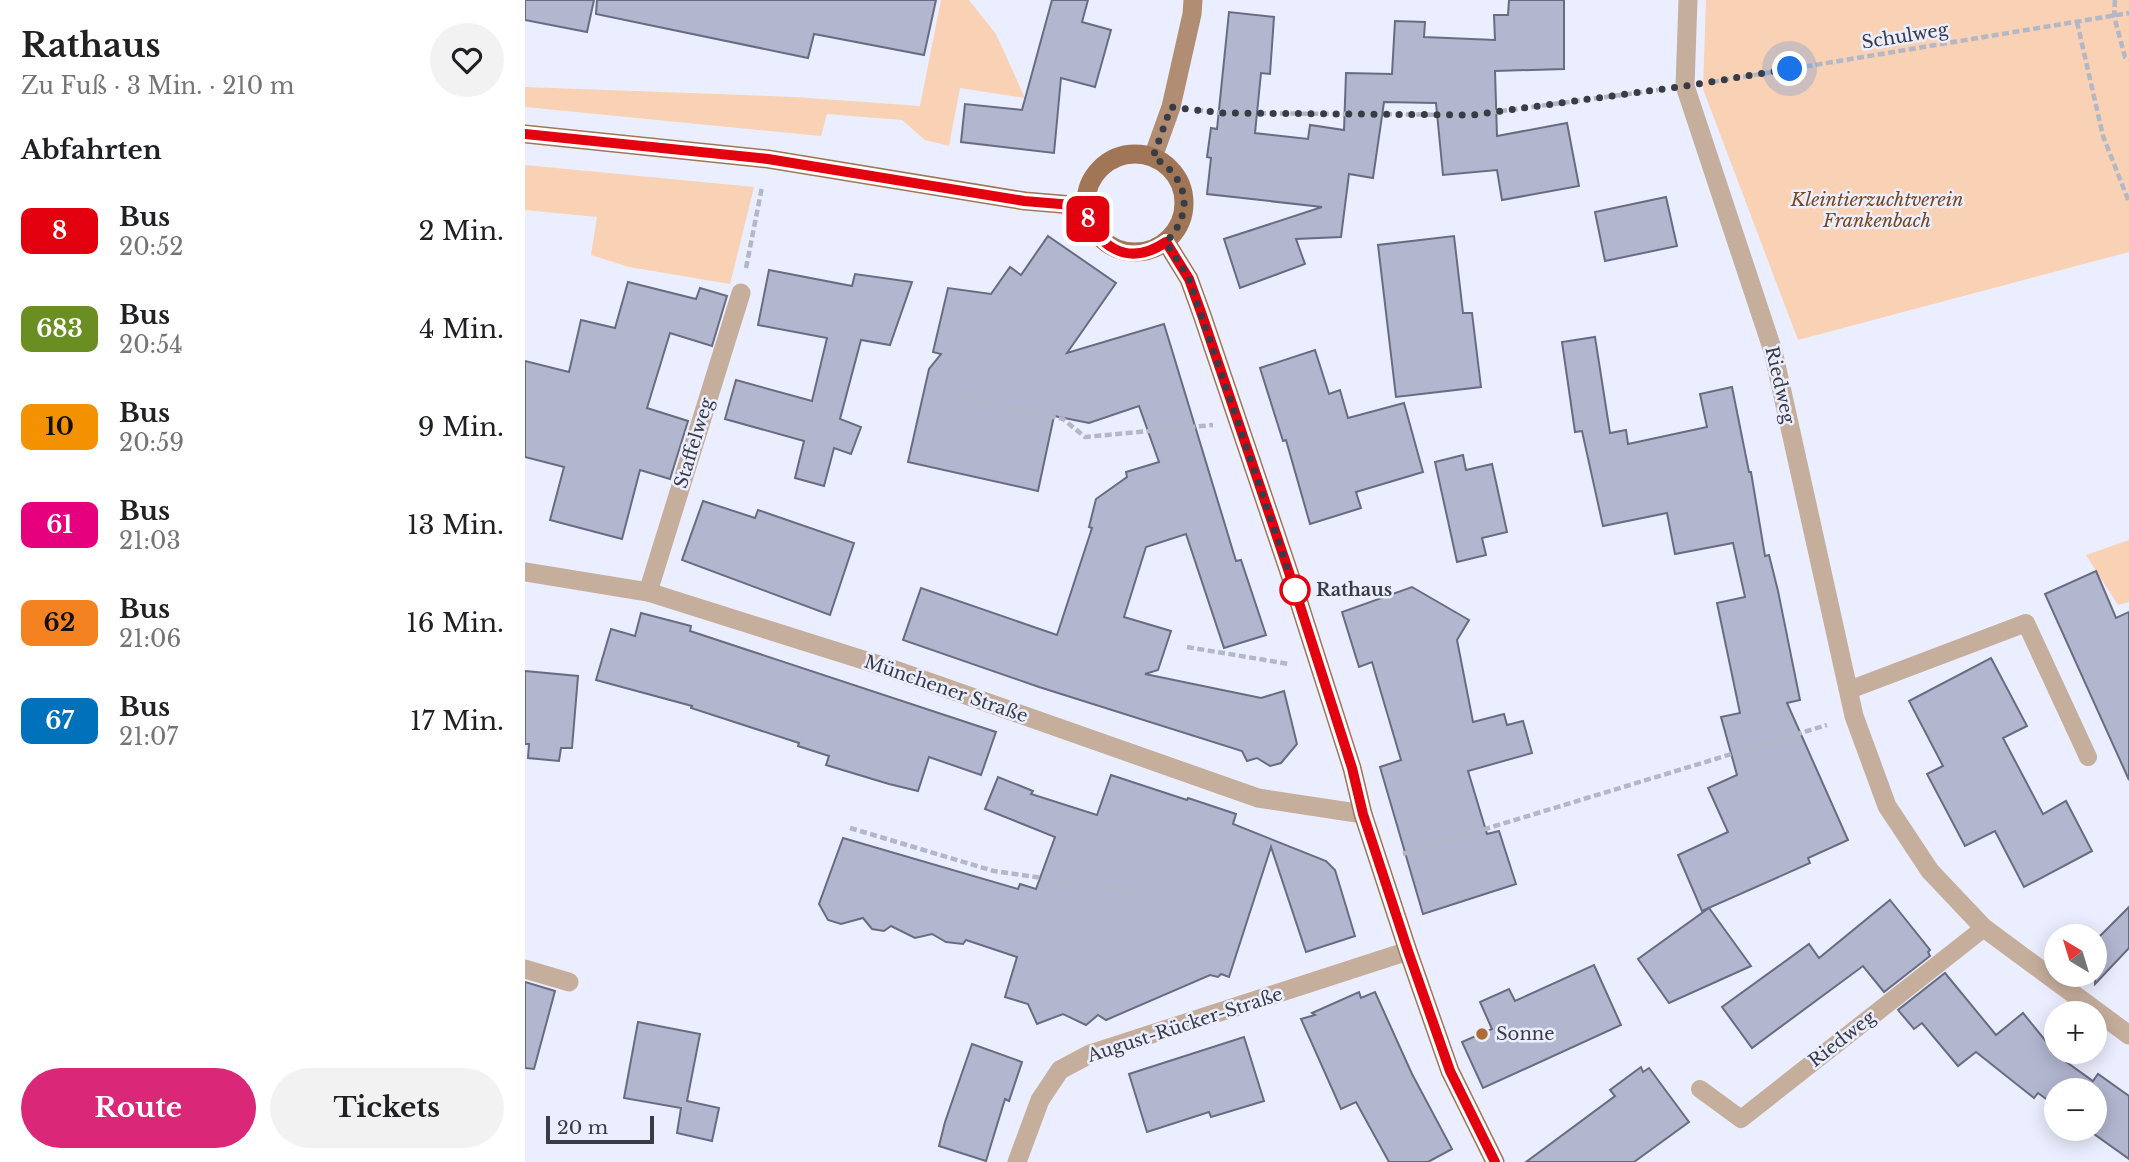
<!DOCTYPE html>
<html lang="de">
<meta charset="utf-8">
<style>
:root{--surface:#fff;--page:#f2f2f2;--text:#202124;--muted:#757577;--accent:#db2777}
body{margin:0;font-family:"Libre Baskerville",serif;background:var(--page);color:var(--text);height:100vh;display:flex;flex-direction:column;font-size:26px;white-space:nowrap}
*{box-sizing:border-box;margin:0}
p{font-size:23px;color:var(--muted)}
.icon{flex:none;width:38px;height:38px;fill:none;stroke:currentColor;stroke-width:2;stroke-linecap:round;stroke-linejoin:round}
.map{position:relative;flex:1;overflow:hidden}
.drawer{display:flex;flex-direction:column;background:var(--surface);width:525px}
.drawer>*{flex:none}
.badge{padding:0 14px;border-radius:10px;font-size:24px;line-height:46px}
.needle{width:46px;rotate:322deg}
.fabs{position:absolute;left:1519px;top:924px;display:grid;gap:14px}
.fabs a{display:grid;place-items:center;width:63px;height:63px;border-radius:50%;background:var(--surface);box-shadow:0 4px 18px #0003;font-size:35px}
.scale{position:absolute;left:21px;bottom:18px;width:108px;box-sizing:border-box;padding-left:7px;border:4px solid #393b45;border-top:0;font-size:19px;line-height:24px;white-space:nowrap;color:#393b45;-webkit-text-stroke:5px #ebeefe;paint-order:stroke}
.you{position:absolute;width:35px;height:35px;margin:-18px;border:5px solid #fff;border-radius:50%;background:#1a73e8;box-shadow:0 0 0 10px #1a73e833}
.map>.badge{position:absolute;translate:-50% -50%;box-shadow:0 0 0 4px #fff}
h2{padding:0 21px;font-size:26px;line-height:63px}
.round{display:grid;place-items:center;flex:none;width:74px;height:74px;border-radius:37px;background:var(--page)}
.summary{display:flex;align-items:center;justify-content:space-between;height:119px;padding:0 21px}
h1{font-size:33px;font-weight:700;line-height:52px}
.button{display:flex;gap:14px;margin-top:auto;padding:14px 21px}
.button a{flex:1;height:80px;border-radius:42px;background:var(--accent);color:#fff;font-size:28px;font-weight:700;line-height:80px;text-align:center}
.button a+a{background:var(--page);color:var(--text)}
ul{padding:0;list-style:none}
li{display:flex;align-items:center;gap:21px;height:98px;padding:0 21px}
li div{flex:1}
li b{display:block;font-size:26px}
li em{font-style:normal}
li .badge{min-width:77px;font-weight:700;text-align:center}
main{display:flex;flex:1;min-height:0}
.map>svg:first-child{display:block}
.green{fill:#f9d1b4}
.building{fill:#b2b6cf;stroke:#686c83;stroke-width:2}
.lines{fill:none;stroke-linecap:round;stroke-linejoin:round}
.path{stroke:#b4b7c5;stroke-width:4.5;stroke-dasharray:7 3.5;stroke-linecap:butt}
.service{stroke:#c6ae9c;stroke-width:18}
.minor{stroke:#c6ae9c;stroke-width:19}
.secondary{stroke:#b08d73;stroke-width:19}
.primary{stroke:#a07656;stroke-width:19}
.line-casing{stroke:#fff;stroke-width:16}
.line{stroke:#e3000f;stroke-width:10}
.walk{stroke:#393b45;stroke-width:7;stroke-dasharray:0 12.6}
.stop-dot{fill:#fff;stroke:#e3000f;stroke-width:3.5}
.poi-dot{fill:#ae6d37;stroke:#ebeefe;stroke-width:2.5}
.labels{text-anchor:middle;stroke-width:5;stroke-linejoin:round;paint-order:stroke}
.street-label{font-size:18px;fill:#393b45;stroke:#ebeefe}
.park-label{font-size:18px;font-style:italic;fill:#784619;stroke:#ebeefe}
.stop-label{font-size:18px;font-weight:bold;fill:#393b45;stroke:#ebeefe;text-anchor:start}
.poi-label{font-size:18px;fill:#393b45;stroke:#ebeefe;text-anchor:start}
</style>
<main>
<section class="drawer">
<div class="summary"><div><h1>Rathaus</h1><p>Zu Fuß · 3 Min. · 210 m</p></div><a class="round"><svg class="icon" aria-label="heart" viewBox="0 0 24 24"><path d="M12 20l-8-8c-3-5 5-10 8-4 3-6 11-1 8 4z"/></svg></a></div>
<h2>Abfahrten</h2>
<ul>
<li><span class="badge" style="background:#e3000f;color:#fff">8</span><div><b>Bus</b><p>20:52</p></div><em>2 Min.</em></li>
<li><span class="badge" style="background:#6b8e23;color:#fff">683</span><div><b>Bus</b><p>20:54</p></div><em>4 Min.</em></li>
<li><span class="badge" style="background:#f39100;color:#111">10</span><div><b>Bus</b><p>20:59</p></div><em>9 Min.</em></li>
<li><span class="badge" style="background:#e6007e;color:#fff">61</span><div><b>Bus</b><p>21:03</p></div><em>13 Min.</em></li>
<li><span class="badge" style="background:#f58220;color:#111">62</span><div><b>Bus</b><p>21:06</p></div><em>16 Min.</em></li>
<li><span class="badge" style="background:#0072bc;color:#fff">67</span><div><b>Bus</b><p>21:07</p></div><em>17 Min.</em></li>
</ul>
<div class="button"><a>Route</a><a>Tickets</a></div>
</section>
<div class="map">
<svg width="1604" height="1162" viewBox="0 0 1604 1162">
<rect width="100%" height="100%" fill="#ebeefe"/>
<g class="green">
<polygon points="416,0 444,0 471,34 500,98 435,88 424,146 400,140 377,120 302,114 296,136 0,107 0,87 270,97 395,106"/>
<polygon points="1181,0 1604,0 1604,252 1273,340 1178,89"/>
<polygon points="0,165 229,187 205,284 104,267 66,255 72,217 0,210"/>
<polygon points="1604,540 1604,602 1593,605 1561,555"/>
</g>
<g class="building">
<polygon points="0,0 69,0 62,32 0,20"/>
<polygon points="72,0 411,0 399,55 289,34 283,58 71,14"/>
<polygon points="527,0 563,0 557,22 586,30 570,87 536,78 529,153 436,142 440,104 497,110"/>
<polygon points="984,0 1039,0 1039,69 970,71 972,136 1042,123 1054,186 977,200 972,170 918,175 911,103 859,102 848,178 824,174 816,237 771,239 780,264 715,288 699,239 797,207 682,194 686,158 682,157 686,128 692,129 704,12 749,17 745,74 736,73 730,133 783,139 785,125 819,130 821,73 867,74 870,21 900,22 899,37 970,40 969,15 983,15"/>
<polygon points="1141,197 1152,246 1080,261 1070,212"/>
<polygon points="523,236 591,283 542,353 639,324 711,561 716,560 741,635 699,648 661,534 621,547 599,617 646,631 633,670 620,674 736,698 759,691 772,744 756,763 745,766 732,758 722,761 717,751 514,687 378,640 396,588 532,635 567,528 564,527 571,499 602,477 601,472 634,462 614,406 564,423 529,416 513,491 383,462 404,369 416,354 408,352 423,288 466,294 485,267 496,275"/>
<polygon points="929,236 938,313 947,313 956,387 871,397 853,245"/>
<polygon points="244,270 327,286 330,274 387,282 365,345 336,340 315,419 336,427 326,454 309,448 299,486 270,478 279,441 200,419 211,380 287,401 302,338 233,325"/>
<polygon points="103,282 171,299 175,288 202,296 187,346 145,333 122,408 163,421 145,479 115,470 97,539 25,520 39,467 0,457 0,361 44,372 56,320 90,328"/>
<polygon points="1070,337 1085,433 1101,430 1103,444 1182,427 1175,394 1207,387 1224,472 1226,472 1240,556 1244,555 1253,591 1275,700 1262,703 1323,840 1283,858 1285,863 1177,911 1153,855 1203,832 1183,788 1212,775 1196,717 1215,713 1192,603 1220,597 1208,543 1150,554 1142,513 1078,526 1057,431 1050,432 1037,342"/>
<polygon points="790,350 804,394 815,390 823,418 879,403 898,472 831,492 836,508 785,524 761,440 758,441 735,368"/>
<polygon points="938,455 941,470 967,464 982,532 957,538 961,555 932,562 910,462"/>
<polygon points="178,501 230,518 233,510 329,543 305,615 157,560"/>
<polygon points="1571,571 1591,618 1604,612 1604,780 1520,594"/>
<polygon points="887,587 944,620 932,640 948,722 979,714 982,725 998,721 1007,753 943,771 962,834 974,831 991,884 898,914 855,767 876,760 847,662 834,667 817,612"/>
<polygon points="116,613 166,626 165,631 471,732 456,775 404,757 393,791 364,784 301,765 304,756 273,746 274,743 166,708 167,706 71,680 86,629 110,636"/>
<polygon points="1466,658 1502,726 1478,738 1518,814 1541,801 1567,851 1499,887 1470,831 1440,846 1402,774 1418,766 1384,701"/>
<polygon points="0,671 53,676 47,748 36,748 34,761 3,758 4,744 0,744"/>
<polygon points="586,775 662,800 663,798 711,814 708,824 801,861 810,870 830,936 781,952 746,847 704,977 696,974 693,977 685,975 581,1020 573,1015 561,1025 538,1014 512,1024 503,1004 480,997 492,957 441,940 438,944 421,942 407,934 390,938 366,926 359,931 347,929 338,918 316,924 303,920 294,904 318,838 493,889 495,884 511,889 530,837 460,809 473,777 508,791 506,794 572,815"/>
<polygon points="1365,900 1405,950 1403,952 1405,956 1359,992 1338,966 1227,1048 1197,1007 1284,944 1294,958"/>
<polygon points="1604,907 1604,948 1570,984 1570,941"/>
<polygon points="1184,908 1226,966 1144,1003 1113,959"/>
<polygon points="1069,965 1096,1025 958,1088 937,1042 967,1029 955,1002 984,989 990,1001"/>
<polygon points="1420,973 1471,1035 1498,1013 1533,1056 1568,1081 1573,1074 1604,1096 1604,1159 1562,1129 1570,1129 1570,1090 1531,1090 1531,1106 1513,1093 1509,1098 1451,1052 1433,1066 1397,1023 1389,1029 1373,1010"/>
<polygon points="0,982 30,991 9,1069 0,1068"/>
<polygon points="834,992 836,998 850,992 887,1074 927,1149 903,1162 864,1162 831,1102 816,1109 776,1019 790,1015 787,1013"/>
<polygon points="113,1022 175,1034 162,1101 194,1108 187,1141 152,1133 156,1108 99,1098"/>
<polygon points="719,1037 739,1101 686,1117 684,1112 622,1132 604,1074"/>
<polygon points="447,1044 497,1062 484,1101 480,1099 461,1161 414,1146 420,1122"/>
<polygon points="1116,1067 1118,1072 1124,1068 1164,1122 1109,1162 1001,1162 1090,1096 1085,1090"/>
</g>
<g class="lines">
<g class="path">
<polyline points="1590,0 1589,16 1600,57 1604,60"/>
<polyline points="1552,22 1578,136 1604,202"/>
<polyline points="1187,82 1604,13"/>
<polyline points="671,110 697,113 947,115 1133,90"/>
<polyline points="221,268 237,187"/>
<polyline points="431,397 538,419 560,437 688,425"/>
<polyline points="662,647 764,664"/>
<polyline points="325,828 469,871 613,892"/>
<polyline points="878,854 1302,725"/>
</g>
<g class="service">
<polyline points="1324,690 1501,623 1563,757"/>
<polyline points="1175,1089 1216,1119 1459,928"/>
</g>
<g class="minor">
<polyline points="1163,0 1160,86 1248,351 1329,716 1362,806 1405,871 1459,928 1604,1035"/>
<polyline points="0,572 123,592 367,669 733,798 838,814"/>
<polyline points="123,592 216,293"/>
<polyline points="0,969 44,982"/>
<polyline points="492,1162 515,1100 535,1070 565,1054 883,951"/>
</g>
<polyline class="secondary" points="628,157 646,107 667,14 668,0"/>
<g class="primary">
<polyline points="0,134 243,159 500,201 560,206"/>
<circle cx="610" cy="203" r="49"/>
<polyline points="641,242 664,279 677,315 770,590 827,768 838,814 883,951 925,1071 970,1162"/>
</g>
</g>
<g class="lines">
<defs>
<path id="line" d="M0,134L243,159L499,201L560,206C570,247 603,268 641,242L664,279L677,315L770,590L827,768L838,814L883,951L925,1071L970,1162"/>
</defs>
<use href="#line" class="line-casing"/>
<use href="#line" class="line"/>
<path class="walk" d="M770,590L664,279L641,242C670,212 663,177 628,157L646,107L697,113L947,115L1160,86L1265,69"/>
</g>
<circle class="stop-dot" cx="770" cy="590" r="14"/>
<circle class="poi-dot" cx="957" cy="1034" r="7"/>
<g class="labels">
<g class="street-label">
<text transform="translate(1380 36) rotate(-9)" y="6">Schulweg</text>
<text transform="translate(1255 385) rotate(77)" y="6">Riedweg</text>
<text transform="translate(169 443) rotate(-73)" y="6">Staffelweg</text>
<text transform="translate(421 689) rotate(19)" y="6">Münchener Straße</text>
<text transform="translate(660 1025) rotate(-18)" y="6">August-Rücker-Straße</text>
<text transform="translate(1317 1039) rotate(-38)" y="6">Riedweg</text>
</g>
<g class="park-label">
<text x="1352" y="206">Kleintierzuchtverein<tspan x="1352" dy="21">Frankenbach</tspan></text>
</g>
<g class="stop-label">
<text x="791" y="596">Rathaus</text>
</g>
<g class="poi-label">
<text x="971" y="1040">Sonne</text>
</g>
</g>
</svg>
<div class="fabs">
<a><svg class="needle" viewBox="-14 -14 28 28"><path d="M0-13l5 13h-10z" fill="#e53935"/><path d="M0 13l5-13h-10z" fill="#757577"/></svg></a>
<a>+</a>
<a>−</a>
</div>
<div class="scale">20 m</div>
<div class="you" style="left:1265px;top:69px"></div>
<b class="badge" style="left:563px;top:219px;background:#e3000f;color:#fff">8</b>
</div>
</main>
